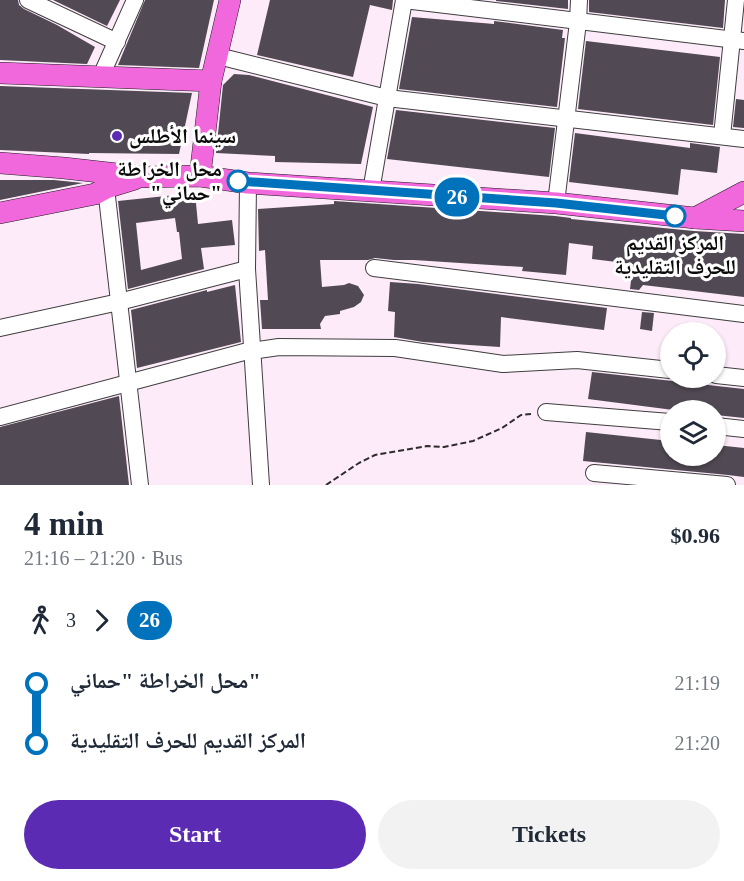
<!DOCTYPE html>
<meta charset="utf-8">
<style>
:root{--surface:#fff;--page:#f2f2f3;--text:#1f2937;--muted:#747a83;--accent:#5b2cb3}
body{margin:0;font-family:"Times New Roman","Noto Naskh Arabic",serif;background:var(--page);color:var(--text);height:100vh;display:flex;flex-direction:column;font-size:22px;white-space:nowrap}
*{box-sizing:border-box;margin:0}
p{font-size:20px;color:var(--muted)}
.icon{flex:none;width:33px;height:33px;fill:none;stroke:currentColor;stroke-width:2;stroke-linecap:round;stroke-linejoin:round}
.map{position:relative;height:485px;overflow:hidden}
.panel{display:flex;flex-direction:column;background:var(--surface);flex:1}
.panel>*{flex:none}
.badge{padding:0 12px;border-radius:20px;font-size:21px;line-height:39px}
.buttons{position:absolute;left:660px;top:322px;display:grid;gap:12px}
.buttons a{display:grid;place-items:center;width:66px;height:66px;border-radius:50%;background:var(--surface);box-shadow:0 2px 4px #0004;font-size:30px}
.map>.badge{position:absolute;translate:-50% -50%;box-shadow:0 0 0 3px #fff}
.legs{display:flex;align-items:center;gap:9px;height:66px;padding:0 24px;font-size:20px}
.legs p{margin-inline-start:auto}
.head{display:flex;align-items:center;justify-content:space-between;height:102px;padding:0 24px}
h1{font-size:33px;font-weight:800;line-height:45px}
.action{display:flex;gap:12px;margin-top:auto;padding:12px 24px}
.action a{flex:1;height:69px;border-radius:36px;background:var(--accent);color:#fff;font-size:24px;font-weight:800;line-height:69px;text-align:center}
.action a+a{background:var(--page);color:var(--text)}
ul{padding:0 24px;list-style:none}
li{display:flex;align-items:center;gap:21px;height:60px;font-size:22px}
li i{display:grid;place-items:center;width:9px;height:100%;margin:0 8px;background:currentColor}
li i::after{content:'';width:15px;height:15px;margin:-8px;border:4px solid;border-radius:50%;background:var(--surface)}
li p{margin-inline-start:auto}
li:first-child i{background:linear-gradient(#0000 50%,currentColor 0)}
li:last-child i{background:linear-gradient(currentColor 50%,#0000 0)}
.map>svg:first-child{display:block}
.building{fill:#514953;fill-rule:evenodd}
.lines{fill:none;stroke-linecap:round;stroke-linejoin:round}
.minor-casing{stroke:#3e3e3e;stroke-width:18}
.major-casing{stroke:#1c1c1c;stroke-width:22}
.path{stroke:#2d2d2d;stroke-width:2;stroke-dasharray:6 3;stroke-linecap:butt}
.minor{stroke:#fff;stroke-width:16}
.major{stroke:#f168dc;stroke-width:21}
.line-1-casing{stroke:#fff;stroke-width:14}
.line-1{stroke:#0072bc;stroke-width:9}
.poi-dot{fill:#5b2cb3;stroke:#fff;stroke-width:2}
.stop-1-dot{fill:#fff;stroke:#0072bc;stroke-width:3}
.labels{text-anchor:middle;stroke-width:6;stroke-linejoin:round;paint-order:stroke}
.poi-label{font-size:21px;font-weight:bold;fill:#0b0b0b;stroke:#fff;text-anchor:start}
.stop-label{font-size:21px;font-weight:bold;fill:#0b0b0b;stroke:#fff;text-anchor:end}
</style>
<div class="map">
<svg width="744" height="485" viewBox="0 0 744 485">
<rect width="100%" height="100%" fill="#feebfa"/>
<g class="building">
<polygon points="0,0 18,0 19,5 24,9 57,25 95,47 87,64 0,60"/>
<polygon points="53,0 120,0 107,26"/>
<polygon points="145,0 214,0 199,68 118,65"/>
<polygon points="270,0 393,0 392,10 370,5 353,77 257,55"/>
<polygon points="496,0 568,0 568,9 496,1"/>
<polygon points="589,0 725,0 723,28 589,12"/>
<polygon points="412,17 494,24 494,21 563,30 562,38 565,38 557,107 399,89"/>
<polygon points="586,41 720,57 713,125 578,109"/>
<polygon points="234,74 249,75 373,107 361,164 275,162 275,156 216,153 223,85"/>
<polygon points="0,86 192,93 179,154 89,153 89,154 0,150"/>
<polygon points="736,99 744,100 744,128 733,127"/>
<polygon points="396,110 555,128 549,177 387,159"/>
<polygon points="575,133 690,148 690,143 720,147 717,173 681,169 678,195 569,182"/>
<polygon points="0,180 54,180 83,183 0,200"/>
<path d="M195,193L198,224L232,220L235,245L201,248L204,269L128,289L118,201ZM175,218L177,232H179L182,259L141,270L136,223Z"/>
<polygon points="334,201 555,216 571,218 571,219 694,231 744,234 744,297 643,285 639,290 630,289 633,264 592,259 593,246 569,243 566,275 522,271 523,267 414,260 394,260 375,258 368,260 320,260 322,287 344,285 349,283 358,286 364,295 361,302 354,307 340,311 340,314 325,316 320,324 321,329 262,329 260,300 268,300 265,250 259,251 258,209 334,204"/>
<polygon points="390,282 418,284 607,308 604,330 501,317 500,347 423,342 394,337 395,312 388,311"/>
<polygon points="235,285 241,342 137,368 131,310 207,290 207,292"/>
<polygon points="642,312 654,313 652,331 640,329"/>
<polygon points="592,372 744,389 744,418 716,415 716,411 681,411 588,399"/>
<polygon points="119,396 129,485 0,485 0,427"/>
<polygon points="586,432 670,441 670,456 716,456 716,445 744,448 744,477 728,475 583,461"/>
</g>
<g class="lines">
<defs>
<g id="minor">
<polyline points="28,0 117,42"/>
<polyline points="404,0 744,41"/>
<polyline points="218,56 387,98 744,139"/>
<polyline points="101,76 135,0"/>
<polyline points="722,136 736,0"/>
<polyline points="248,183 247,269 261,485"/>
<polyline points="106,188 140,485"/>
<polyline points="371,191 404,0"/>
<polyline points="556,203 578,22 579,0"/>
<polyline points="374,268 744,314"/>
<polyline points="0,328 119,302 247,269"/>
<polyline points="716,375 744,378"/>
<polyline points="546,412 670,422"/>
<polyline points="0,417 244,352 279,347 395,348 503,364 577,360 670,370"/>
<polyline points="716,426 744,429"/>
<polyline points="594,473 727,485"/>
</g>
<g id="major">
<polyline points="0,73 211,81"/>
<polyline points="0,163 64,168 144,177 200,176 248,183 556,203 695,218 744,221"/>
<polyline points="200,176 211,81 230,0"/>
<polyline points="0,213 95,194 106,188 135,179"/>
<polyline points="695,218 744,192"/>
</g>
</defs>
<use href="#minor" class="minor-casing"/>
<use href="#major" class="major-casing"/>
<polyline class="path" points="326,485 359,463 375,455 427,446 444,447 473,441 502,428 521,415 531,414"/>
<use href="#minor" class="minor"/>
<use href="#major" class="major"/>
</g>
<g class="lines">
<defs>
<polyline id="line-1" points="238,181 556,203 675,216"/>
</defs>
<use href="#line-1" class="line-1-casing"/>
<use href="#line-1" class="line-1"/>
</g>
<circle class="poi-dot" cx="117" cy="136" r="6"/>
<g class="stop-1-dot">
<circle cx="238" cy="181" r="10"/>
<circle cx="675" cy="216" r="10"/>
</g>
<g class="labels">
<g class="poi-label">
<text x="129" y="143">سينما الأطلس</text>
</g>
<g class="stop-label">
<text x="222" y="176">محل الخراطة<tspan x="222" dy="24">"حماني"</tspan></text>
<text x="675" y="250" text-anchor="middle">المركز القديم<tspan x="675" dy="24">للحرف التقليدية</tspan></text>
</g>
</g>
</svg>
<div class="buttons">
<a><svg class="icon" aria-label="locate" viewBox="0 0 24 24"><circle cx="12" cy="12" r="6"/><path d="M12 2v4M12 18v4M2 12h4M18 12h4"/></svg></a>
<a><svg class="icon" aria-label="layers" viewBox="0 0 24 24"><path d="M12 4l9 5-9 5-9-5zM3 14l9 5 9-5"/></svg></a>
</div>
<b class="badge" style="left:457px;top:197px;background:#0072bc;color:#fff">26</b>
</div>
<section class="panel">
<div class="head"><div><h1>4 min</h1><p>21:16 – 21:20 · Bus</p></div><b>$0.96</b></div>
<div class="legs"><svg class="icon" aria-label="walk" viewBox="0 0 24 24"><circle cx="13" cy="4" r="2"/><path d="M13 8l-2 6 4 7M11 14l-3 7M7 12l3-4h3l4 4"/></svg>3<svg class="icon" aria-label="forward" viewBox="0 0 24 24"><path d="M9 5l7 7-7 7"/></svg><b class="badge" style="background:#0072bc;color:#fff">26</b></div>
<ul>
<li><i style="color:#0072bc"></i><b>محل الخراطة &quot;حماني&quot;</b><p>21:19</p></li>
<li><i style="color:#0072bc"></i><b>المركز القديم للحرف التقليدية</b><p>21:20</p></li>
</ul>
<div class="action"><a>Start</a><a>Tickets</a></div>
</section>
